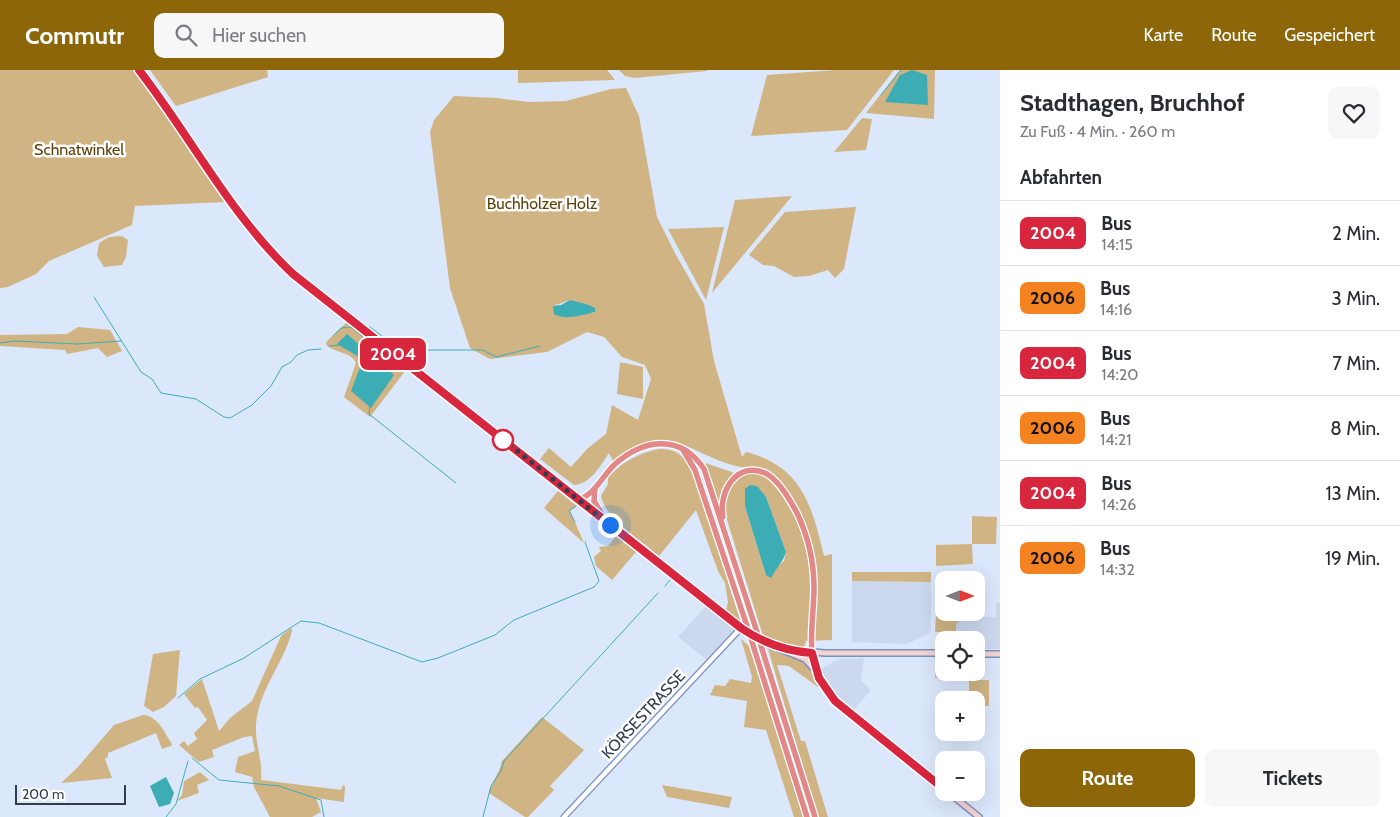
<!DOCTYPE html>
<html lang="de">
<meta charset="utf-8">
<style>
:root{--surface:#fff;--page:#f7f7f7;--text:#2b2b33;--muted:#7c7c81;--line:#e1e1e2;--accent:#8c6608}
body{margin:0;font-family:Cabin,sans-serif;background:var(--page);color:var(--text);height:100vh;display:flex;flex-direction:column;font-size:19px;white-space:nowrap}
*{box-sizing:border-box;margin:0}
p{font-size:16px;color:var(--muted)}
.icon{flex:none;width:28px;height:28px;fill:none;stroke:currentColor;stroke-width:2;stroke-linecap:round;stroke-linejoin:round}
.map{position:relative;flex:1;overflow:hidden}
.drawer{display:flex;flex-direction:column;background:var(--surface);width:400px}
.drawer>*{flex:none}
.badge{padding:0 10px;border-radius:8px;font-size:18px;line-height:32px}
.needle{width:32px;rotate:90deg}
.tools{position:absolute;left:935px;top:501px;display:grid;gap:10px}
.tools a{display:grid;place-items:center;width:50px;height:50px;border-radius:10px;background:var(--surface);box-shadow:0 5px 20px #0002;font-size:25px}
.scale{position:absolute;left:15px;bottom:12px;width:111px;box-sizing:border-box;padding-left:5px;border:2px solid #323d51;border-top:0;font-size:14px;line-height:18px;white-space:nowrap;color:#323d51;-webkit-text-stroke:4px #fff;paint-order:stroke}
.you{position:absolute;width:25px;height:25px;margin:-12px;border:4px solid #fff;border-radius:50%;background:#1a73e8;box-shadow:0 0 0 8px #1a73e833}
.map>.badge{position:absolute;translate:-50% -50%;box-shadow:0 0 0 2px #fff}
h2{padding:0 20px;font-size:19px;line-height:45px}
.round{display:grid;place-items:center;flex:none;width:52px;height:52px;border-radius:10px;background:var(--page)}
.head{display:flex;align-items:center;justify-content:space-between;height:85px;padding:0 20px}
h1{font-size:24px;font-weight:700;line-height:38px}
.primary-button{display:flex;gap:10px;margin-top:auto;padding:10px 20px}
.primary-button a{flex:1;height:58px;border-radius:10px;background:var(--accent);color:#fff;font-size:20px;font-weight:700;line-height:58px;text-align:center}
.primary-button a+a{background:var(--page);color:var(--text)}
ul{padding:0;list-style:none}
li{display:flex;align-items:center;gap:15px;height:65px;padding:0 20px;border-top:1px solid var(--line)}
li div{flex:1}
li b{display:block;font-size:19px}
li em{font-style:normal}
li .badge{min-width:55px;font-weight:700;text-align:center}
header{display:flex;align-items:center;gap:30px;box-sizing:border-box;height:70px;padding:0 25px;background:var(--accent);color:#fff}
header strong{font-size:24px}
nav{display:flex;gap:28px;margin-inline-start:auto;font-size:18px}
.search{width:350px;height:45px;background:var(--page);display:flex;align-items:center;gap:12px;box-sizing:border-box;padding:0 18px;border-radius:10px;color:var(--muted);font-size:19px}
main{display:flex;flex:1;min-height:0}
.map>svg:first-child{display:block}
.built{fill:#cbd8ee}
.green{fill:#d0b484;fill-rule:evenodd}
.water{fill:#3dadb5}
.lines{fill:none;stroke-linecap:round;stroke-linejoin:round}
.stream{stroke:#3dadb5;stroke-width:1}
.tertiary-casing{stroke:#7993c1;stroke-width:7}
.secondary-casing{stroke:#7993c1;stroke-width:8}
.primary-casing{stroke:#fff;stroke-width:8}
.trunk-casing{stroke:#fff;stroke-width:8}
.tertiary{stroke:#fff;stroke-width:4.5}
.secondary{stroke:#f4d3d3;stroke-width:5}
.primary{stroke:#e9a6a6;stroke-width:5.5}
.trunk{stroke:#e28888;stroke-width:5.5}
.trunk-bridge-casing{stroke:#fff;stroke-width:8;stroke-linecap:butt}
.trunk-bridge{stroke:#e28888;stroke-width:5.5}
.line-casing{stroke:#fff;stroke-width:11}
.line{stroke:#d7263d;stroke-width:8}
.walk{stroke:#323d51;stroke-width:5;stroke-dasharray:0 9}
.stop-dot{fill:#fff;stroke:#d7263d;stroke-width:2.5}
.labels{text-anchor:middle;stroke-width:5;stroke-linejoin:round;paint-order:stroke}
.park-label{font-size:16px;fill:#5d4309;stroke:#fff}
.street-label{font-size:16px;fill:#323d51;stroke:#fff}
</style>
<header>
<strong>Commutr</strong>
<div class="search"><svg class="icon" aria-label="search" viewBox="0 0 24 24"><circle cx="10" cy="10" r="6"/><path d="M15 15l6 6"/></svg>Hier suchen</div>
<nav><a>Karte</a><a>Route</a><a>Gespeichert</a></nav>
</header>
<main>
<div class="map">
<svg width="1000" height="747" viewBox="0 0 1000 747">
<rect width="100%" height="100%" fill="#dbe7fb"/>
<g class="built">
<polygon points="852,511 931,512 931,563 909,573 903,574 852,572"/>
<polygon points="996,533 1000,533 1000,579 976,579 976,570 956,570 956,554 960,551 960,547 996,547"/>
<polygon points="706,536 734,558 735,561 708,591 678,567"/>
<polygon points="864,588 861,611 871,620 851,643 834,626 820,599 839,589"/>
</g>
<g class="green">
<polygon points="0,0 133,0 226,132 135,136 132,155 49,191 36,204 8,217 0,218"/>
<polygon points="150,0 267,0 268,7 176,36"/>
<polygon points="518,0 607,0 615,10 518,13"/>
<polygon points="619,0 707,0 707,1 634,8 625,6"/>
<polygon points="836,0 894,0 847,60 751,66 767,5"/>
<polygon points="900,0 935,0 934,49 866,43"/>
<path d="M626,18L639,46L657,147L676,185L704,234L714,291L742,387L746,382C802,396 812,436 824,486L832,484V570L806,571L804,577L802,579L780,575L763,566L725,443C724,431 727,416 738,408C777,382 799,458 813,480C806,458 795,423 776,408C760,396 747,400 729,394C697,385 671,358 636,378C628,382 621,388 614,393L609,383C600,396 591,414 574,415L540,389L549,378L571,397L588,378L606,364L612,335L638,350L651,309L645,295L622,287L604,267L587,262L547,282L490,289L470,278L450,218L430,62L434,50L454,26L497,28L529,32L566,31L611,19ZM570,230L595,242L570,247L553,236ZM766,427L786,482L784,491L766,505L745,436Z"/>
<polygon points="862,48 872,49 866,80 834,82"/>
<polygon points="792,126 712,223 735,130"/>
<polygon points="856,137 844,199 835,208 828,200 809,206 794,207 774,196 763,195 749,185 785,142"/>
<polygon points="724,157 706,230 668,159"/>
<polygon points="122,166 128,170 126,187 122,195 104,197 97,186 99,173 109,167"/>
<path d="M347,252L406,300L370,347L344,327L356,293C351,281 332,283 326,274L327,271Z"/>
<polygon points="78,257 110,260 122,281 107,287 98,278 67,284 65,280 0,276 0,265 67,264"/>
<polygon points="620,292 643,297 643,329 617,324"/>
<path d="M659,379C677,379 684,386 693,401L741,553L726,541L728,532L725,513L718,501L696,440L659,486C642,471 605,448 601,426L608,414V407C623,392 638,383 659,379Z"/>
<polygon points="705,393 735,403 722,419 719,431 718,431"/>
<polygon points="558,421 577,436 570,441 584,473 544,438"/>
<polygon points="972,446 997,447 996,474 972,474"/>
<polygon points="616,466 636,482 612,510 596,496 594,487 601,481 599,477 608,476"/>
<polygon points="972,474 973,494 936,496 936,475"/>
<polygon points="852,502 931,502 931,512 852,511"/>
<polygon points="936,544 941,544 941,547 960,547 960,551 956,554 956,562 935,562"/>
<path d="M291,558L292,561C284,593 258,621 256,655C255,674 263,691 261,710L341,720L343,715L345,716L344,732L316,728L321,742L312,747H270L254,717L252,707L235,702L238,687L255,681L252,666L244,667L212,680L214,687L199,692L179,675L184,671L188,676L197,669L194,663L207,650L198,637L195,638L184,624L202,609L219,661L230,648L252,631L281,566Z"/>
<polygon points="741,569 749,576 804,747 794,747 766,660 744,657 747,631 710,625 715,615 725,616 730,609 751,613 752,607"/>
<polygon points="768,579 805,592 820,617 818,617 789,596 777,595 801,671 805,671 828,747 818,747"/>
<polygon points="180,580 176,626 164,637 153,642 144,636 153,584"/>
<polygon points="935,588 944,588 944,602 968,603 968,609 935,608"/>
<polygon points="969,610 989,610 989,636 976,636 976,630 969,630"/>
<path d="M143,645C158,646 164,662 172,674L171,676L162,679L156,663L108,683V687L105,689L112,708L61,713L77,698L114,655Z"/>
<path d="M542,647L584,680L550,716L554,720L528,747H525L489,723C492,711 500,702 502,691Z"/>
<polygon points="200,702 209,710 197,715 199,723 177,731 182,725 184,711"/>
<polygon points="662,715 732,727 729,738 667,727"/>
</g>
<g class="water">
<polygon points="912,0 927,5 928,35 885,32 900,5"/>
<path d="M570,230L586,234L595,238V242C583,245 565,251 554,244L553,236L561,235Z"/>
<polygon points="347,264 394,305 371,338 351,321 362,292 359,287 337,274"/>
<path d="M750,415L757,416L766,427L786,482C783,492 776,498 771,508L766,505L745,436V419Z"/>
<polygon points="166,707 174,723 170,734 159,737 150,716"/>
</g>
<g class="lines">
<g class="stream">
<polyline points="881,25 901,0"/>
<polyline points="94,227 141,302 152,309 161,323 196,329 224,347 230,348 252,335 271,316 282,297 291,292 297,285 308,280 321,279"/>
<polyline points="370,257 400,280 483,280 496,287 540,276"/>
<polyline points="333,266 341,258 351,257 387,287"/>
<polyline points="0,273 15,271 77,274 121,271"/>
<polyline points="329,276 340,275"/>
<polyline points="370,335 369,344 456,413"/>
<polyline points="575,452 569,441 576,436"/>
<polyline points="665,516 670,510"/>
<polyline points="178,628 200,609 244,588 301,551 319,553 422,592 438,588 495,565 514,550 594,517 599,511 585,472"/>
<polyline points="192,688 219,710 279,716 321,730 324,747"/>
<polyline points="166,747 176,734 188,691"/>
<polyline points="483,747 491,716 501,701 504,691 658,523"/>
</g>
<defs>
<polyline id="tertiary" points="564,747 741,558"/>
<g id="secondary">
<polyline points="578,430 741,558 765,573 805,589 816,601"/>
<polyline points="790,580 825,583 944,583"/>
<polyline points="812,583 819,608 835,631 944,719"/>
<polyline points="976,584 1000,584"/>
<polyline points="948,722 979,747"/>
</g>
<polyline id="primary" points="139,0 252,160 273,185 314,221 578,430"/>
<g id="trunk">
<polyline points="683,380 695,400 747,556"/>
<polyline points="595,418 594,431 606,451"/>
<path d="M578,430C595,424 602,407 614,395C644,368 681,364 704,399L757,562"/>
<path d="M723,447C718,421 738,389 767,404C780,412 790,430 797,443C808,466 814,492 814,518C814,540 810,561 812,583"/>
<polyline points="752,572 807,747"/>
<polyline points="762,579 815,747"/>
</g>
</defs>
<use href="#tertiary" class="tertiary-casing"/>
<use href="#secondary" class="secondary-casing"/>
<use href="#primary" class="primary-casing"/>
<use href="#trunk" class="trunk-casing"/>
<use href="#tertiary" class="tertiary"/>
<use href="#secondary" class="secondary"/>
<use href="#primary" class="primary"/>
<use href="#trunk" class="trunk"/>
<defs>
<g id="trunk-bridge">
<polyline points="747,556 752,572"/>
<polyline points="757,562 762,579"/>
</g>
</defs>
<use href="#trunk-bridge" class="trunk-bridge-casing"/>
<use href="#trunk-bridge" class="trunk-bridge"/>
</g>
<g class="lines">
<defs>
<path id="line" d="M139,0C191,67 231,146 293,204L741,558C763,573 785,581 812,583L819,608L835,631L944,719"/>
</defs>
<use href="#line" class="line-casing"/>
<use href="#line" class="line"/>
<polyline class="walk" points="503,370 500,367 610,455"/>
</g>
<circle class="stop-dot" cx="503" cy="370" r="10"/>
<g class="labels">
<g class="park-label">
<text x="79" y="85">Schnatwinkel</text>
<text x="542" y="139">Buchholzer Holz</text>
</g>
<g class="street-label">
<text transform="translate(643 644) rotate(-47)" y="6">KÖRSESTRASSE</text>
</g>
</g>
</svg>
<div class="tools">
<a><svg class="needle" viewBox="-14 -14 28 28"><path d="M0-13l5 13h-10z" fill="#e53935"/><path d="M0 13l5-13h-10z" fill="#7c7c81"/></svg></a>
<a><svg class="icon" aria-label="locate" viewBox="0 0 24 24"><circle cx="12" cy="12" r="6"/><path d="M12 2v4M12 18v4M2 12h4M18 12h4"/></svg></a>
<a>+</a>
<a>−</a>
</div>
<div class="scale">200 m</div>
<div class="you" style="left:610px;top:455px"></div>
<b class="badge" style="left:393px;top:284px;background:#d7263d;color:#fff">2004</b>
</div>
<section class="drawer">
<div class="head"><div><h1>Stadthagen, Bruchhof</h1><p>Zu Fuß · 4 Min. · 260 m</p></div><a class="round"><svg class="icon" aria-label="heart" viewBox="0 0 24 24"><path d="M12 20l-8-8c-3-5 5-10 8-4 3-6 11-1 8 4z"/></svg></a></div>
<h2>Abfahrten</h2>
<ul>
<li><span class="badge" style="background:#d7263d;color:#fff">2004</span><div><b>Bus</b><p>14:15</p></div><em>2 Min.</em></li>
<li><span class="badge" style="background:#f58220;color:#111">2006</span><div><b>Bus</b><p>14:16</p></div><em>3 Min.</em></li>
<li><span class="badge" style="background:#d7263d;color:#fff">2004</span><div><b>Bus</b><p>14:20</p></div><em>7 Min.</em></li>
<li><span class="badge" style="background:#f58220;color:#111">2006</span><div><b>Bus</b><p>14:21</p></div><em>8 Min.</em></li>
<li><span class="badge" style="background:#d7263d;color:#fff">2004</span><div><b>Bus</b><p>14:26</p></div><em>13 Min.</em></li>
<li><span class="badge" style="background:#f58220;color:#111">2006</span><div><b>Bus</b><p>14:32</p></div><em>19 Min.</em></li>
</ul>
<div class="primary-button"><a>Route</a><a>Tickets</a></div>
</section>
</main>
